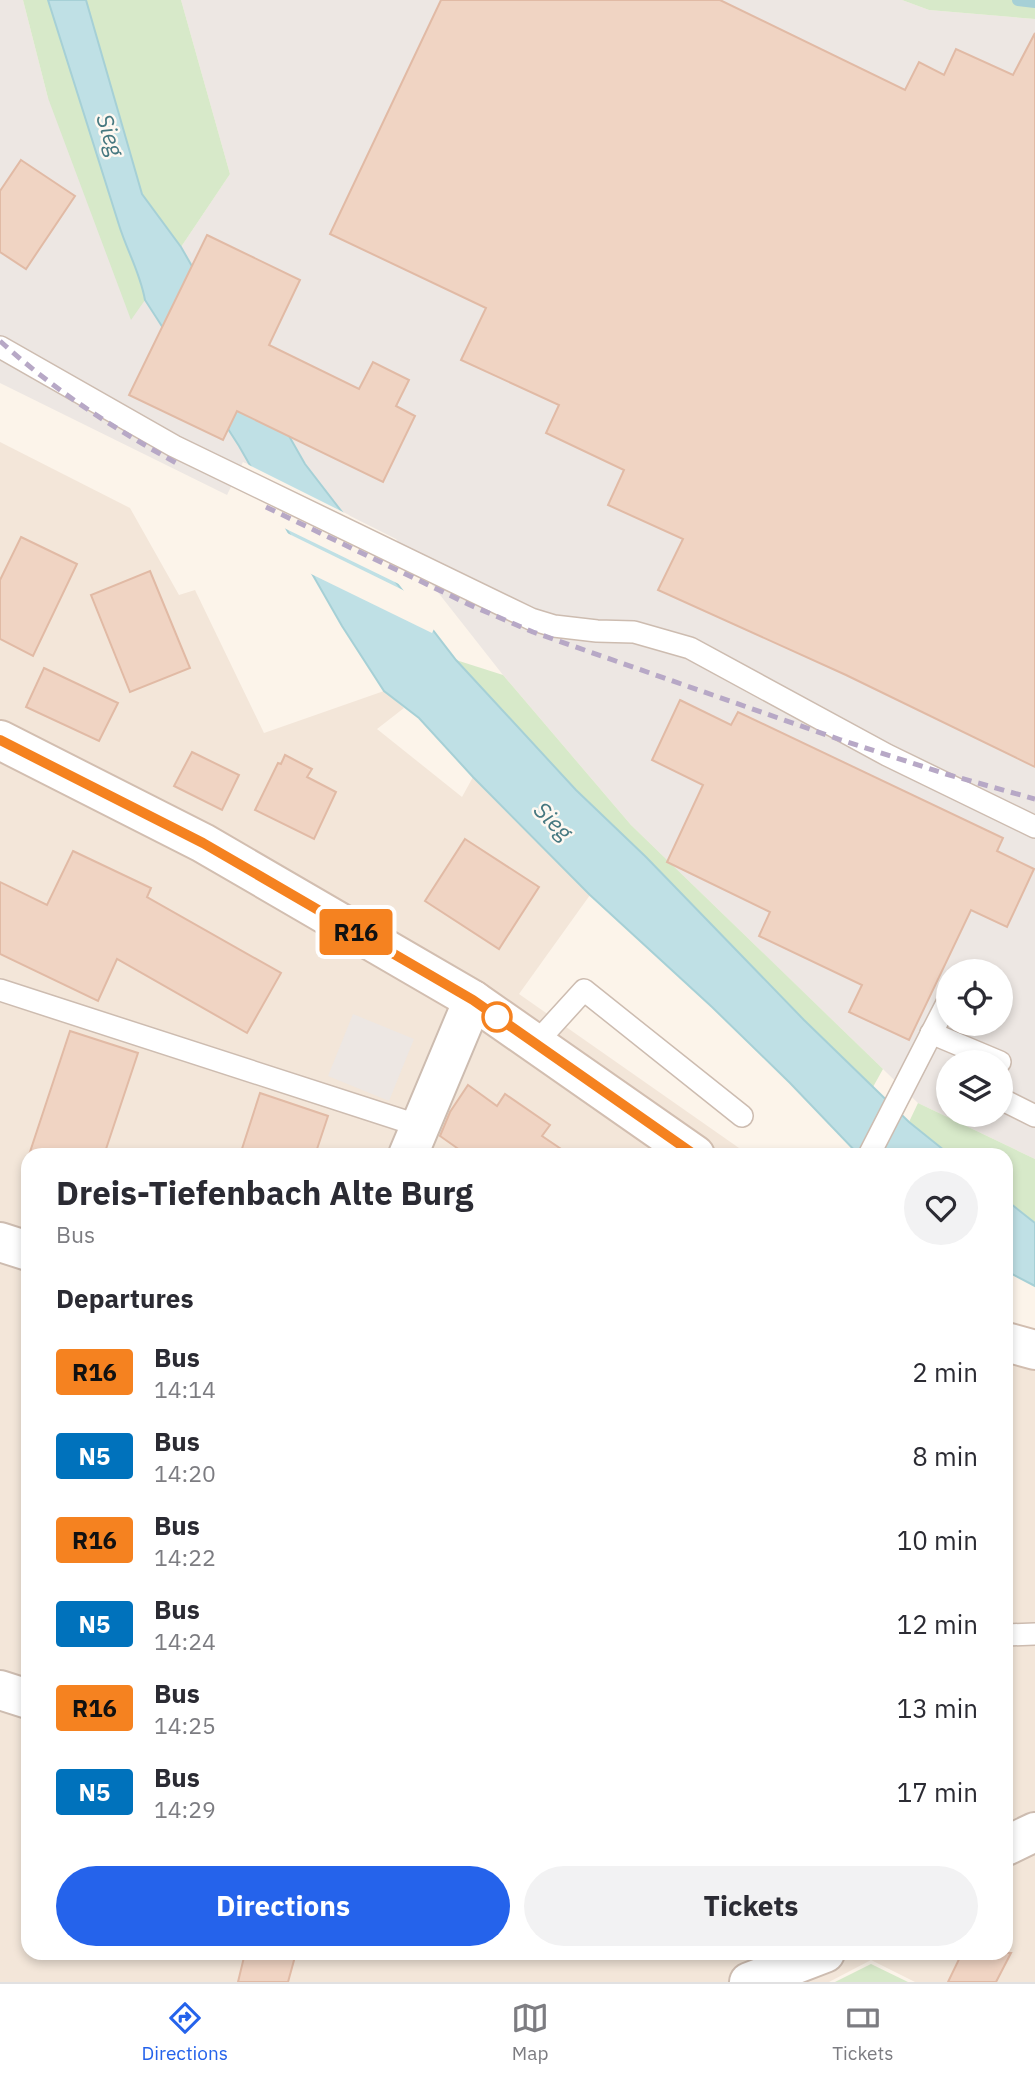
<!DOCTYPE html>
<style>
:root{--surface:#fff;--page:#f2f2f3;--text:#2b2b33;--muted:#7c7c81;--line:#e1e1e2;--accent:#2563eb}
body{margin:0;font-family:"IBM Plex Sans",sans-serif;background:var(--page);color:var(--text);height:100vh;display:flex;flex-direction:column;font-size:26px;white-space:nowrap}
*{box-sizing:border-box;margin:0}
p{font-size:23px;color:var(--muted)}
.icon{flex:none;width:38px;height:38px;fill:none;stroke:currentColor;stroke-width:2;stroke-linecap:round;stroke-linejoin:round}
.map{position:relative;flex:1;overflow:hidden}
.panel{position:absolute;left:21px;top:1148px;width:992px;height:812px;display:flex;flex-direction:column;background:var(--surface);border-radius:21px;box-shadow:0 4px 10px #0003}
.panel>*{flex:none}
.badge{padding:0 14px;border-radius:5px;font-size:24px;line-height:46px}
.fabs{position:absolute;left:936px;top:959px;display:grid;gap:14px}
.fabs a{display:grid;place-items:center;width:77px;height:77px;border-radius:50%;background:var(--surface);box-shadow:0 4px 10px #0003;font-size:35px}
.map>.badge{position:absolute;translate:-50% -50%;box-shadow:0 0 0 4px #fff}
h2{padding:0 35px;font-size:26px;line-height:63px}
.round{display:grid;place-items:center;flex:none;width:74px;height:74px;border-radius:37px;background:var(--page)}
.overview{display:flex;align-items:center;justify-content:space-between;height:119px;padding:0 35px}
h1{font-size:33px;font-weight:700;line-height:52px}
.primary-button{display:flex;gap:14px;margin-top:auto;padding:14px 35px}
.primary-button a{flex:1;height:80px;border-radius:42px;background:var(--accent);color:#fff;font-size:28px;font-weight:700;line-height:80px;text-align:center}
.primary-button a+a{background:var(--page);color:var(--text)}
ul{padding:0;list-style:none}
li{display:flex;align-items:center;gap:21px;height:84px;padding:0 35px}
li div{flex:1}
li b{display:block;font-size:26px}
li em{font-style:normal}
li .badge{min-width:77px;font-weight:700;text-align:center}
.menu{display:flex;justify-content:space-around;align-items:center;height:98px;border-top:2px solid var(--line);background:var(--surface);font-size:19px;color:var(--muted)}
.menu a{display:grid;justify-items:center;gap:4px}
.menu .on{color:var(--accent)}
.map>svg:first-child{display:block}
.residential{fill:#f3e6d9}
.industrial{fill:#ede7e3;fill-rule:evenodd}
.green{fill:#d7e9c9}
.water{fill:#bfe0e5;stroke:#a6d0d6;stroke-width:2}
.pier{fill:#fcf4ea}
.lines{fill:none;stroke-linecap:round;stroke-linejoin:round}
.stream{stroke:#a6d0d6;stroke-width:12}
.building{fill:#f0d4c3;stroke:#e1baa5;stroke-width:2}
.lane-casing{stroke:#cdbcb0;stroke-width:24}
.street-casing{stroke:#cdbcb0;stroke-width:42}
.secondary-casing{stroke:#d2beb0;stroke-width:42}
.lane{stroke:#fff;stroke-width:21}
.street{stroke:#fff;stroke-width:38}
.secondary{stroke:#fff;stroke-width:38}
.rail{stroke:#b7a8c6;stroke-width:5;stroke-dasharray:10 7;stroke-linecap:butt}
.line-casing{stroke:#fff;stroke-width:16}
.line{stroke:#f58220;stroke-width:10}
.stop-dot{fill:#fff;stroke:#f58220;stroke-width:3.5}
.labels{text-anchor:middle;stroke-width:5;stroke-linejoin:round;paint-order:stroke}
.water-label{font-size:23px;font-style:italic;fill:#467880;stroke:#fef8f1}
</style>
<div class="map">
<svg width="1035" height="1982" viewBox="0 0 1035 1982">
<rect width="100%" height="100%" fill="#fcf4ea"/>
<polygon class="residential" points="0,442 130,508 179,595 195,590 264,733 384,691 404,708 377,729 462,797 473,777 590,895 519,994 749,1155 28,1155 28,1953 1006,1953 1006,1323 1035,1337 1035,1982 915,1982 871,1960 829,1982 0,1982"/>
<g class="industrial">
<path d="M0,0H23L48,98L181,247L230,174L181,0H902L929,10L1035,19V1159L918,1103L631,825L503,675L396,539L243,462L227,495L0,383ZM948,971H1001V1024H948ZM948,1062H1001V1115H948Z"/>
<polygon points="353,1014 414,1039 389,1101 328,1076"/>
</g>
<g class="green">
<path d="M23,0H48C72,75 95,150 119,225C127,251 140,272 145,300L131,320L48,98Z"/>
<polygon points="86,0 181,0 230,174 181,247 142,194"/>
<polygon points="902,0 1035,0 1035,19 929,10"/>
<polygon points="456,660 503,675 631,825 883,1069 873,1087 804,1020 646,857 576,790"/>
<polygon points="918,1103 1035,1159 1035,1223 1006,1200 1006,1155 950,1155 909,1122"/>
<polygon points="871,1964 908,1982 835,1982"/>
</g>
<g class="water">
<path d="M48,0H86L142,194L181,247L305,464L456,660L576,790L646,857L804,1020L873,1087L909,1122L950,1155H859L790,1083L712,1007L590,895L473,777L419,718L384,691L342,626L239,446L145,300C140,272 127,251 119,225C95,150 72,75 48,0Z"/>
<polygon points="1006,1200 1035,1223 1035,1286 1006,1271"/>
</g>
<g class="pier">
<polygon points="245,463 349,515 405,587 282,527"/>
<polygon points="285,532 409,593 435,627 432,633 307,572"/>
</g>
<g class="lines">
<polyline class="stream" points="1018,0 1035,2"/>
</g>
<g class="building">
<polygon points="441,0 720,0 905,90 919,62 944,75 956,49 1013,75 1035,33 1035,767 846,675 658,590 683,539 608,505 624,470 546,433 559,405 461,360 486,308 330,234"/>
<polygon points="21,160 75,196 26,269 0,252 0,191"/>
<polygon points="207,235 300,280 269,345 359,389 373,362 409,380 396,406 415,416 383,482 237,411 223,440 129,395"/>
<polygon points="21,537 77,564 33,656 0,639 0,580"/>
<polygon points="150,571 190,668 130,692 91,595"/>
<polygon points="44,668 118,703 99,741 26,707"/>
<polygon points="680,700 731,725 738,712 1003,838 997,851 1034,869 1007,927 971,910 909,1040 849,1012 862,985 759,936 770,912 667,862 703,785 652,760"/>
<polygon points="192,752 239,775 222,810 174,786"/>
<polygon points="285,755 312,769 307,777 336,792 314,839 255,810 278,763 281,764"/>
<polygon points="465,839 539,887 499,949 425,901"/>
<polygon points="73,851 151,888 147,897 281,973 247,1033 117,959 98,1001 0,954 0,882 47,905"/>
<polygon points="70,1031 138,1053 104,1155 29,1155"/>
<polygon points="468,1085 497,1106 505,1094 550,1125 542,1136 570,1155 467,1155 440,1136 450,1112"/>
<polygon points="260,1093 328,1116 315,1155 240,1155"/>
<polygon points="245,1953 296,1953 288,1982 238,1982"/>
<polygon points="962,1953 1011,1953 996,1982 948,1982"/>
</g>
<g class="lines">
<defs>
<g id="lane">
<polyline points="0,347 174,446 531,619 554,626 597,631 634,632 690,648 887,755 1035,827"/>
<polyline points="0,990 420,1126"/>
<polyline points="931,1033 1000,1062"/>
<polyline points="535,1044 584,990 742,1116"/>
<polyline points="1001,1099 1035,1116"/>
<polyline points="869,1155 948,1001"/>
<polyline points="1006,1635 1035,1634"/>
</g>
<g id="street">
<polyline points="408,1155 473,1000"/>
<polyline points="0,1242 28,1251"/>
<polyline points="0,1690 28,1699"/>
<polyline points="1006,1846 1035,1832"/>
<polyline points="749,1982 825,1953"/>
</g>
<g id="secondary">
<polyline points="0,740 203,843 473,1000 695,1155"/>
<polyline points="1006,1342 1035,1350"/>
</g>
</defs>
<use href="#lane" class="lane-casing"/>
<use href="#street" class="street-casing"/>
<use href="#secondary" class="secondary-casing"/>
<use href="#lane" class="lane"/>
<use href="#street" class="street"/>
<use href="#secondary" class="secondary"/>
<g class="rail">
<path d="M0,341C55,391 113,428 178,464"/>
<polyline points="266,507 470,605 533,632 841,740 946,774 1035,799"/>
</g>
</g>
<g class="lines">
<defs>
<polyline id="line" points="0,740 203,843 473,1000 695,1155"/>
</defs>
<use href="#line" class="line-casing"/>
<use href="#line" class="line"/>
</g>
<circle class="stop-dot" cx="497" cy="1017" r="14"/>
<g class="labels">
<g class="water-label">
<text transform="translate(110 135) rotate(73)" y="8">Sieg</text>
<text transform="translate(553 821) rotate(45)" y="8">Sieg</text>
</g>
</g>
</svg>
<div class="fabs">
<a><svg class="icon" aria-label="locate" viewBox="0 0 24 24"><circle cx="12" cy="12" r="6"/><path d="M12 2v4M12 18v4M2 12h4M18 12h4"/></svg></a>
<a><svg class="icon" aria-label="layers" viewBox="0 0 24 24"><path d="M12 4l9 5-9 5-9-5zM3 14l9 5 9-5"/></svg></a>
</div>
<b class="badge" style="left:356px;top:932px;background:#f58220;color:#111">R16</b>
<section class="panel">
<div class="overview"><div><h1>Dreis-Tiefenbach Alte Burg</h1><p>Bus</p></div><a class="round"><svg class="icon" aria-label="heart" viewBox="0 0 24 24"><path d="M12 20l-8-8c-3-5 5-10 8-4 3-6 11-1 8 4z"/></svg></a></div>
<h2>Departures</h2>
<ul>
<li><span class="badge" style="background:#f58220;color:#111">R16</span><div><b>Bus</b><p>14:14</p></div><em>2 min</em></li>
<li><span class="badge" style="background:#0072bc;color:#fff">N5</span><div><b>Bus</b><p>14:20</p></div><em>8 min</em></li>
<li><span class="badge" style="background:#f58220;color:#111">R16</span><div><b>Bus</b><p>14:22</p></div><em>10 min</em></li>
<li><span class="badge" style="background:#0072bc;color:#fff">N5</span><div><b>Bus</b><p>14:24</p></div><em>12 min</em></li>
<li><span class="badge" style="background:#f58220;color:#111">R16</span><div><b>Bus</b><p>14:25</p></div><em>13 min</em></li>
<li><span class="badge" style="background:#0072bc;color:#fff">N5</span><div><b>Bus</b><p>14:29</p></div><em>17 min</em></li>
</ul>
<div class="primary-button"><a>Directions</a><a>Tickets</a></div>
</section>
</div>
<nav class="menu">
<a class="on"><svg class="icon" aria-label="directions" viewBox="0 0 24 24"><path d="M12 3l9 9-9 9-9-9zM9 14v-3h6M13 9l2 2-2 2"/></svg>Directions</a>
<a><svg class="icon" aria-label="map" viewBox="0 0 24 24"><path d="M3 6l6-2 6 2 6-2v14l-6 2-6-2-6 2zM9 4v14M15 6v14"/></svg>Map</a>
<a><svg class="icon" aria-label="tickets" viewBox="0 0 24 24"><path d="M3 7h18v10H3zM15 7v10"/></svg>Tickets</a>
</nav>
